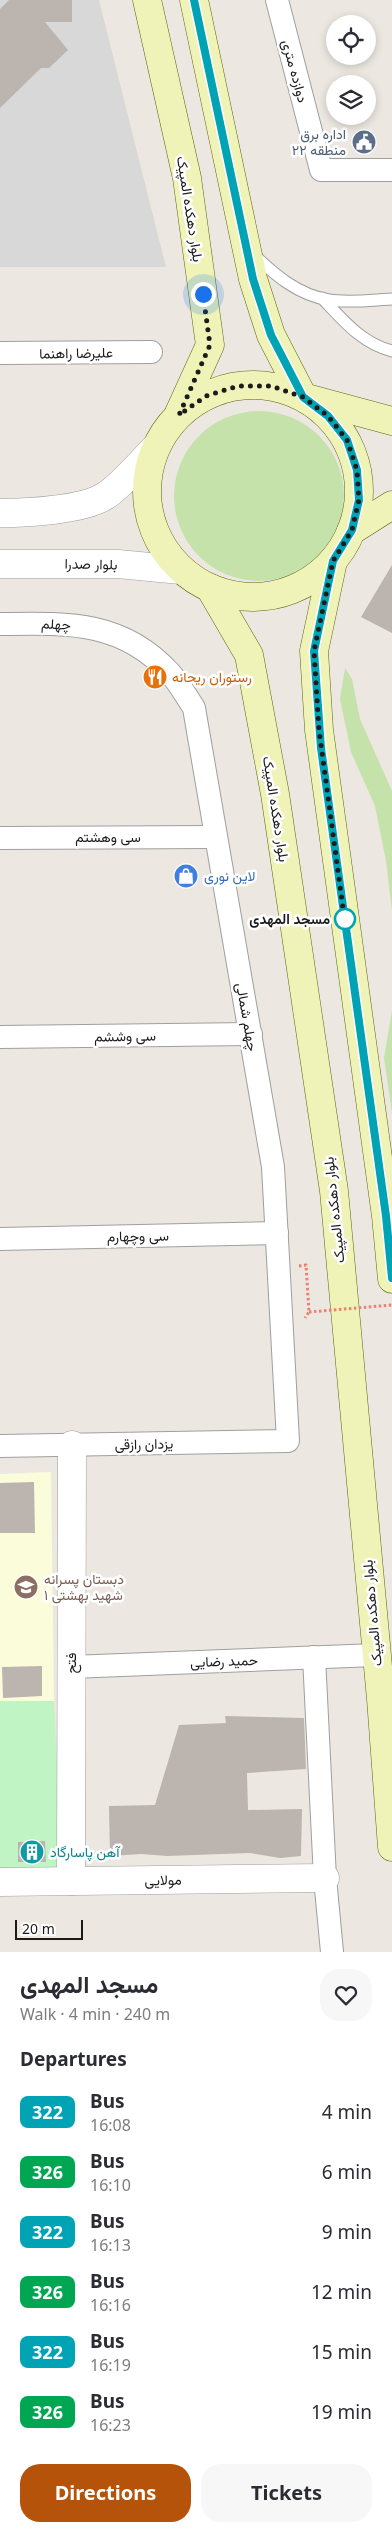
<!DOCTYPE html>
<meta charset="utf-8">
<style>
:root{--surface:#fff;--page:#f7f7f7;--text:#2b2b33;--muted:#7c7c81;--accent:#b45309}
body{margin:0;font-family:"Noto Sans",Vazirmatn,sans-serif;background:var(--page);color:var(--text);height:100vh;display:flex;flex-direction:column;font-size:19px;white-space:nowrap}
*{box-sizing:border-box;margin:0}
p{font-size:16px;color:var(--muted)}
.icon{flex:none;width:28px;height:28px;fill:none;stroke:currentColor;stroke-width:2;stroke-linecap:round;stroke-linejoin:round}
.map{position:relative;height:1952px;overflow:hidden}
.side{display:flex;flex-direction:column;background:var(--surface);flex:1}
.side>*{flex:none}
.badge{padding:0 10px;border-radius:8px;font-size:18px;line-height:32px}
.tools{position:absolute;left:326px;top:15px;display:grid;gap:10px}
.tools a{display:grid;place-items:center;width:50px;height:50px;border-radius:50%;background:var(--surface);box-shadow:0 2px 8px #0003;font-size:25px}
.scale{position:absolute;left:15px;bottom:12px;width:68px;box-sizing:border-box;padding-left:5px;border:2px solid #1b1b1b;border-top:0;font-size:14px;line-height:18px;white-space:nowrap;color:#1b1b1b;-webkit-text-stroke:4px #fff;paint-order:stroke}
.you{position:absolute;width:25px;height:25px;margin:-12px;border:4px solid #fff;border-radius:50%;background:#1a73e8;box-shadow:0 0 0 8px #1a73e833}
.map>.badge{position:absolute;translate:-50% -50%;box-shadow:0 0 0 2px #fff}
h2{padding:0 20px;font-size:19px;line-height:45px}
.round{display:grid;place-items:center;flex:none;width:52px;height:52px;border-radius:20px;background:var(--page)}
.overview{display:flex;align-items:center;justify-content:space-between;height:85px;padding:0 20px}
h1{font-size:24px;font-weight:700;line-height:38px}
.cta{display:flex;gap:10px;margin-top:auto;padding:10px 20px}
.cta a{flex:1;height:58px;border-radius:20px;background:var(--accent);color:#fff;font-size:20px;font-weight:700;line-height:58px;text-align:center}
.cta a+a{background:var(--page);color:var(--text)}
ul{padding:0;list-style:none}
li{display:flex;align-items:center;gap:15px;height:60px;padding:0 20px}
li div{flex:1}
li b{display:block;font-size:19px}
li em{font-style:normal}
li .badge{min-width:55px;font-weight:700;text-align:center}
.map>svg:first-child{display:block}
.residential{fill:#d9d8d8}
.education{fill:#fbfcda}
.grass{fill:#c6e2ab}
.park{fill:#c0f4c5}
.building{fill:#bcb4ae}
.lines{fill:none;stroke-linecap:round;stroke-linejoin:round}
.service-casing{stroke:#9f9f9f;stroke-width:13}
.minor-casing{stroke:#9f9f9f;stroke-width:24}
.tertiary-casing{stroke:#9f9f9f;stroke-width:29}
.secondary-casing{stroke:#5c660e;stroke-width:29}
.path{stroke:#ed7f71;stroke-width:3;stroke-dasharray:2.5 2.5;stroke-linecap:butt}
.service{stroke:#fff;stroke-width:11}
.minor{stroke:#fff;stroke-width:22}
.tertiary{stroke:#fff;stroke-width:28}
.secondary{stroke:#eff3b8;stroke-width:28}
.path-bridge{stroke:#ed7f71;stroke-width:3;stroke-dasharray:2.5 2.5;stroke-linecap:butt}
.line-casing{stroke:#fff;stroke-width:11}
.line{stroke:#00a3b4;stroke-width:8}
.walk{stroke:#1b1b1b;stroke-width:5;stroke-dasharray:0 9}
.stop-dot{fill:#fff;stroke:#00a3b4;stroke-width:2.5}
.labels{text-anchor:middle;stroke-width:5;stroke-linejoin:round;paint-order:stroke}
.street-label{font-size:14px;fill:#1b1b1b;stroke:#fff}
.service-label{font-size:14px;fill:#4e5e75;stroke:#fff;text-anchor:end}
.food-label{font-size:14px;fill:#c56008;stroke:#fff;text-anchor:start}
.shop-label{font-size:14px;fill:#366cbe;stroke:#fff;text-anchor:start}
.stop-label{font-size:14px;font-weight:bold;fill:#1b1b1b;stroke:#fff;text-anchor:end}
.education-label{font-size:14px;fill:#785e54;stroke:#fff;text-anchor:start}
.culture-label{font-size:14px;fill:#0d838f;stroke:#fff;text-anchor:start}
</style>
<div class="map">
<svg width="392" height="1952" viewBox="0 0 392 1952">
<rect width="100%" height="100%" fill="#ece8e1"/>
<polygon class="residential" points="0,0 99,0 166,267 0,267"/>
<polygon class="education" points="51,1472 54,1701 0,1701 0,1474"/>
<g class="grass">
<circle cx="259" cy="496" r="85"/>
<polygon points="345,668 352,679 360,719 392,791 392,911 386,861 375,806 351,752 340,699"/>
<polygon points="392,1010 392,1113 384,1058"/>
</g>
<polygon class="park" points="0,1701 54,1701 62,1870 0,1871"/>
<g class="building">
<polygon points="9,0 72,0 72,22 45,22 68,50 49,68 41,68 0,108 0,9"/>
<polygon points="392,565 392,633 361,617"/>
<polygon points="34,1482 35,1533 0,1533 0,1483"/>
<polygon points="42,1666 42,1696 3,1698 2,1667"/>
<polygon points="225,1716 304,1718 306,1769 247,1773 248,1810 302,1809 301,1856 280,1858 250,1853 167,1856 141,1854 110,1856 109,1806 155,1805 179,1725 226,1723"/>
<polygon points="45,1841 46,1862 18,1862 18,1842"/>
</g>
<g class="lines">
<defs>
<g id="service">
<path d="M253,254C275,275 298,295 329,300C349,303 372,300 392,299"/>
<path d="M322,298C343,320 361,343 392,351"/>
</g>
<g id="minor">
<polyline points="277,0 321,170 392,170"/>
<polyline points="0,353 151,352"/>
<path d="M0,624C66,623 122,620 170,673C179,683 186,696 194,708L273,1167L288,1441L0,1446"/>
<polyline points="0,838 215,837"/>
<polyline points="0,1037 251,1034"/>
<polyline points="0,1239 277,1233"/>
<polyline points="314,1657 325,1878 332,1952"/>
<polyline points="71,1667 376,1655"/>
</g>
<g id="tertiary">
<path d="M0,513C27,513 83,510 105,496C120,487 142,461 155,448"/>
<polyline points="0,564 118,564 181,570"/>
<polyline points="71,1881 72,1445"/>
<polyline points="0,1882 325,1878"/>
</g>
<g id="secondary">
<polyline points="147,0 187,178 210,345 179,413"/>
<polyline points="194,0 253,279 271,335 303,397 392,421"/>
<circle cx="253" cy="491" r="106"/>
<polyline points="351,531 392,505"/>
<polyline points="333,561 314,651 319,730 386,1216 392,1279"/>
<polyline points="210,588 249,655 275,794 334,1191 381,1699 392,1847"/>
</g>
</defs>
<use href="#service" class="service-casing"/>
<use href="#minor" class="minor-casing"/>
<use href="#tertiary" class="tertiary-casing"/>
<use href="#secondary" class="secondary-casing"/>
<polyline class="path" points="299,1266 306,1265 309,1312 305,1318"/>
<use href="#service" class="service"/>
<use href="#minor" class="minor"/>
<use href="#tertiary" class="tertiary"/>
<use href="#secondary" class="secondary"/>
<polyline class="path-bridge" points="309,1312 392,1305"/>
</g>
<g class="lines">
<defs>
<polyline id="line" points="194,0 253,279 271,335 303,397 328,416 347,440 357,470 359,500 352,530 333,561 314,651 321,748 386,1216 392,1278"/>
</defs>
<use href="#line" class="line-casing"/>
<use href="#line" class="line"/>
<polyline class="walk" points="203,294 210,345 179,415 206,396 238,386 271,386 303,397 328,416 347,440 357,470 359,500 352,530 333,561 314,651 319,730 345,923 345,919"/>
</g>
<defs>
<symbol id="civic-disc" viewBox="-11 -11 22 22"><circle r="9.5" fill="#5c6f8a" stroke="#fff"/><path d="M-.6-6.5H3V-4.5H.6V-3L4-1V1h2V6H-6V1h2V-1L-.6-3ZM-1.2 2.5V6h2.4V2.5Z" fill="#fff"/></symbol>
<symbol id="restaurant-disc" viewBox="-11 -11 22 22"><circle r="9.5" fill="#e8710a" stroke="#fff"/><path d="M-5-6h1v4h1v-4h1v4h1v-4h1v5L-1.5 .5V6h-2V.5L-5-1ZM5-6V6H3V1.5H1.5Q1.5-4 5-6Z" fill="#fff"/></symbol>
<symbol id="shop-disc" viewBox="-11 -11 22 22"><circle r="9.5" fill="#3f7fe0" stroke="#fff"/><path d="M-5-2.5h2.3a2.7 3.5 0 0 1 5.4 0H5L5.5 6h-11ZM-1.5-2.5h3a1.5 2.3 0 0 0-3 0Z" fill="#fff"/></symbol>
<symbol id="school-disc" viewBox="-11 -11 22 22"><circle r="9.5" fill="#8d6e63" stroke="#fff"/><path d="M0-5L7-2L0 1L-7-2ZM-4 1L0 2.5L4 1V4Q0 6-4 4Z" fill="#fff"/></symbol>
<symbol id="building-disc" viewBox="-11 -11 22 22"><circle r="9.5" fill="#0f9aa8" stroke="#fff"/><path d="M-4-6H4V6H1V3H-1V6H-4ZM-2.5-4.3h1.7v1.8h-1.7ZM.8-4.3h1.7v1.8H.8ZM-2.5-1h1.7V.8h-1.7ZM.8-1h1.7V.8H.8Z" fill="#fff"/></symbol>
</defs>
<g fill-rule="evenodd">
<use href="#civic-disc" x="350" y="128" width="28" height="28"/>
<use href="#restaurant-disc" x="141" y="663" width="28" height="28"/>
<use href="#shop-disc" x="172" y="862" width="28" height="28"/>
<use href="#school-disc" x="12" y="1573" width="28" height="28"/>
<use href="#building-disc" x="18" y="1838" width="28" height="28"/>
</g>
<circle class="stop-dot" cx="345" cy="919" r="10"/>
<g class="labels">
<g class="street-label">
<text transform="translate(295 71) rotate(75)" y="5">دوازده متری</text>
<text transform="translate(190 209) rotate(81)" y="5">بلوار دهکده المپیک</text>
<text transform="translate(76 353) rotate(-1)" y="5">علیرضا راهنما</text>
<text transform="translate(91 564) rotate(1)" y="5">بلوار صدرا</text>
<text transform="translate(56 624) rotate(3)" y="5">چهلم</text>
<text transform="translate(276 809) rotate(81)" y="5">بلوار دهکده المپیک</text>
<text x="108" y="842">سی وهشتم</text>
<text transform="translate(247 1017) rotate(80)" y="5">چهلم شمالی</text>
<text transform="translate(125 1036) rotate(-1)" y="5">سی وششم</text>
<text transform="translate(334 1210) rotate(-96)" y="5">بلوار دهکده المپیک</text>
<text transform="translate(138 1236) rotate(-1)" y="5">سی وچهارم</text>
<text transform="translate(144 1444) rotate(-1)" y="5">یزدان رازقی</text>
<text transform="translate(372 1613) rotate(-95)" y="5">بلوار دهکده المپیک</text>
<text transform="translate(224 1661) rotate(-2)" y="5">حمید رضایی</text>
<text transform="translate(71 1663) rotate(-90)" y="5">فتح</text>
<text transform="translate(163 1880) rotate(-1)" y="5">مولایی</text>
</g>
<g class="service-label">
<text x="346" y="139">اداره برق<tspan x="346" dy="16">منطقه ۲۲</tspan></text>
</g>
<g class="food-label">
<text x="172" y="682">رستوران ریحانه</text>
</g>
<g class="shop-label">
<text x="204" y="881">لاین نوری</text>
</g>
<g class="stop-label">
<text x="330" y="924">مسجد المهدی</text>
</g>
<g class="education-label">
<text x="44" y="1584">دبستان پسرانه<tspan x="44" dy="16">شهید بهشتی ۱</tspan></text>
</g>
<g class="culture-label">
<text x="50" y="1857">آهن پاسارگاد</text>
</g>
</g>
</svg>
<div class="tools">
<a><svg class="icon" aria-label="locate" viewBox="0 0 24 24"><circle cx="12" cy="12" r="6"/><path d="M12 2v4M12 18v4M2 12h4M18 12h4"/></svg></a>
<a><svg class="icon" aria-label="layers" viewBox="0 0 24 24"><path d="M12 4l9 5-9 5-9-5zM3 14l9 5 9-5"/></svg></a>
</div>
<div class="scale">20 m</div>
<div class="you" style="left:203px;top:294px"></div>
</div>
<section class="side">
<div class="overview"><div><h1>مسجد المهدی</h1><p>Walk · 4 min · 240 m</p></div><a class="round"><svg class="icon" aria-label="heart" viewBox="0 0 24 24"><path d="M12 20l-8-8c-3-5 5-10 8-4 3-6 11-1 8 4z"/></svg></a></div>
<h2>Departures</h2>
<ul>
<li><span class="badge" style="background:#00a3b4;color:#fff">322</span><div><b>Bus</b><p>16:08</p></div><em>4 min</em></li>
<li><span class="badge" style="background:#00a651;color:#fff">326</span><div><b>Bus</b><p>16:10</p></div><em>6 min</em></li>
<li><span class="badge" style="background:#00a3b4;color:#fff">322</span><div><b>Bus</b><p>16:13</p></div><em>9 min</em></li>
<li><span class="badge" style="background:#00a651;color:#fff">326</span><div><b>Bus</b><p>16:16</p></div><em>12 min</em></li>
<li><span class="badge" style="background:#00a3b4;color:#fff">322</span><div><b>Bus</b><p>16:19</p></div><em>15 min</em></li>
<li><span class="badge" style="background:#00a651;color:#fff">326</span><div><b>Bus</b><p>16:23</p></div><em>19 min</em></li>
</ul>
<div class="cta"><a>Directions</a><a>Tickets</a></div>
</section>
